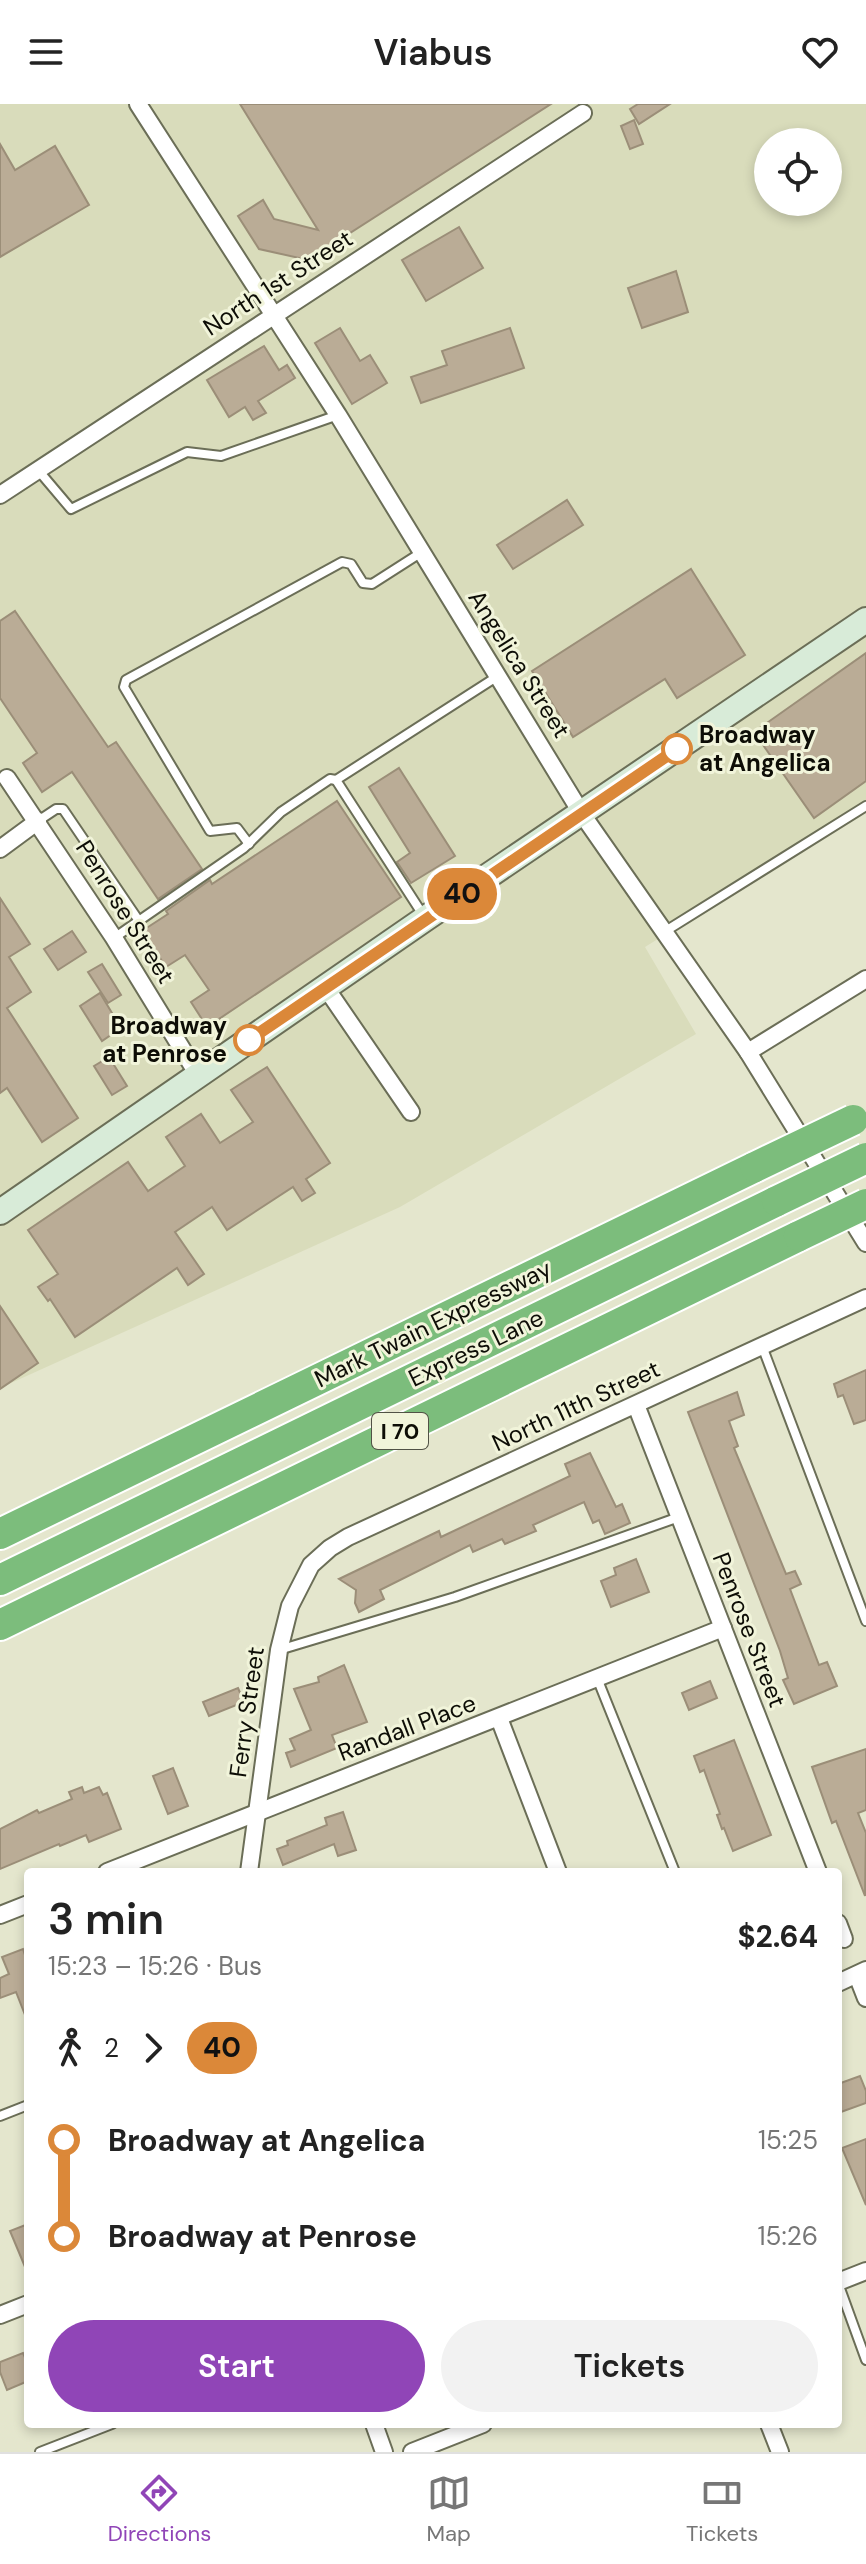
<!DOCTYPE html>
<meta charset="utf-8">
<style>
:root{--surface:#fff;--page:#f2f2f2;--text:#222;--muted:#767676;--line:#e0e0e0;--accent:#9045b7}
body{margin:0;font-family:"DM Sans",sans-serif;background:var(--page);color:var(--text);height:100vh;display:flex;flex-direction:column;font-size:30px;white-space:nowrap}
*{box-sizing:border-box;margin:0}
p{font-size:26px;color:var(--muted)}
.icon{flex:none;width:44px;height:44px;fill:none;stroke:currentColor;stroke-width:2;stroke-linecap:round;stroke-linejoin:round}
.map{position:relative;flex:1;overflow:hidden}
.side{position:absolute;left:24px;top:1764px;width:818px;height:560px;display:flex;flex-direction:column;background:var(--surface);border-radius:8px;box-shadow:0 4px 12px #0003}
.side>*{flex:none}
.badge{padding:0 16px;border-radius:26px;font-size:28px;line-height:52px}
.buttons{position:absolute;left:754px;top:24px;display:grid;gap:16px}
.buttons a{display:grid;place-items:center;width:88px;height:88px;border-radius:50%;background:var(--surface);box-shadow:0 4px 12px #0003;font-size:40px}
.map>.badge{position:absolute;translate:-50% -50%;box-shadow:0 0 0 4px #fff}
.legs{display:flex;align-items:center;gap:12px;height:88px;padding:0 24px;font-size:26px}
.legs p{margin-inline-start:auto}
.summary{display:flex;align-items:center;justify-content:space-between;height:136px;padding:0 24px}
h1{font-size:44px;font-weight:600;line-height:60px}
.button{display:flex;gap:16px;margin-top:auto;padding:16px 24px}
.button a{flex:1;height:92px;border-radius:48px;background:var(--accent);color:#fff;font-size:32px;font-weight:600;line-height:92px;text-align:center}
.button a+a{background:var(--page);color:var(--text)}
ul{padding:0 24px;list-style:none}
li{display:flex;align-items:center;gap:28px;height:96px;font-size:30px}
li i{display:grid;place-items:center;width:12px;height:100%;margin:0 10px;background:currentColor}
li i::after{content:'';width:20px;height:20px;margin:-10px;border:6px solid;border-radius:50%;background:var(--surface)}
li p{margin-inline-start:auto}
li:first-child i{background:linear-gradient(#0000 50%,currentColor 0)}
li:last-child i{background:linear-gradient(currentColor 50%,#0000 0)}
header{display:flex;justify-content:space-between;align-items:center;height:104px;padding:0 24px;background:var(--surface);font-size:36px;font-weight:600}
.menu{display:flex;justify-content:space-around;align-items:center;height:112px;border-top:2px solid var(--line);background:var(--surface);font-size:22px;color:var(--muted)}
.menu a{display:grid;justify-items:center;gap:4px}
.menu .current{color:var(--accent)}
.map>svg:first-child{display:block}
.built{fill:#d9dcbb;fill-rule:evenodd}
.building{fill:#baac96;stroke:#9b8e78;stroke-width:2}
.lines{fill:none;stroke-linecap:round;stroke-linejoin:round}
.service-casing{stroke:#6b6e57;stroke-width:12}
.minor-casing{stroke:#6b6e57;stroke-width:20}
.secondary-casing{stroke:#6b6e57;stroke-width:28}
.motorway-casing{stroke:#fff;stroke-width:34}
.service{stroke:#fff;stroke-width:8}
.minor{stroke:#fff;stroke-width:16}
.secondary{stroke:#d8ebd8;stroke-width:24}
.motorway{stroke:#7cbd7c;stroke-width:30}
.motorway-bridge-casing{stroke:#fff;stroke-width:34;stroke-linecap:butt}
.motorway-bridge{stroke:#7cbd7c;stroke-width:30}
.line-1-casing{stroke:#fff;stroke-width:18}
.line-1{stroke:#db8839;stroke-width:12}
.stop-1-dot{fill:#fff;stroke:#db8839;stroke-width:4}
.labels{text-anchor:middle;stroke-width:6;stroke-linejoin:round;paint-order:stroke}
.shield{fill:#f1f4da;stroke:#515246;stroke-width:2}
.shield-label{font-size:22px;font-weight:bold;fill:#0d0d06}
.street-label{font-size:24px;fill:#0d0d06;stroke:#f1f4da}
.stop-label{font-size:24px;font-weight:bold;fill:#0d0d06;stroke:#f1f4da;text-anchor:start}
</style>
<header><svg class="icon" aria-label="menu" viewBox="0 0 24 24"><path d="M4 6h16M4 12h16M4 18h16"/></svg>Viabus<svg class="icon" aria-label="heart" viewBox="0 0 24 24"><path d="M12 20l-8-8c-3-5 5-10 8-4 3-6 11-1 8 4z"/></svg></header>
<div class="map">
<svg width="866" height="2348" viewBox="0 0 866 2348">
<rect width="100%" height="100%" fill="#e4e6cd"/>
<path class="built" d="M0,0H866V705L645,843L696,930L400,1103L0,1284ZM768,38H828V98H768Z"/>
<g class="building">
<polygon points="240,0 551,0 308,156 259,145 238,112 263,96 274,115 318,126"/>
<polygon points="638,0 670,0 639,20 630,5"/>
<polygon points="634,16 643,40 630,45 621,22"/>
<polygon points="0,40 15,66 55,42 89,101 0,153"/>
<polygon points="459,123 483,164 426,197 402,156"/>
<polygon points="676,167 688,208 642,224 628,184"/>
<polygon points="340,224 360,257 370,251 387,279 352,300 315,239"/>
<polygon points="510,224 524,264 421,299 411,273 447,261 442,247"/>
<polygon points="264,242 279,266 287,261 295,274 258,297 266,309 253,316 245,303 229,313 207,276"/>
<polygon points="567,396 583,421 513,465 497,441"/>
<polygon points="691,465 745,551 677,594 665,575 573,633 532,567"/>
<polygon points="15,507 108,643 116,638 202,765 158,795 72,668 42,688 23,659 37,649 0,594 0,517"/>
<polygon points="866,549 866,677 814,714 754,628"/>
<polygon points="399,664 455,752 411,779 397,758 410,749 369,683"/>
<polygon points="337,697 401,793 207,923 191,898 209,886 185,851 166,863 142,827 168,810 166,807 210,776 212,780"/>
<polygon points="0,794 30,840 9,853 31,888 7,904 78,1014 42,1038 7,984 0,989"/>
<polygon points="72,827 86,848 58,866 44,845"/>
<polygon points="102,860 121,891 108,899 88,868"/>
<polygon points="100,889 121,924 102,937 80,902"/>
<polygon points="109,953 127,982 112,991 94,962"/>
<polygon points="267,963 330,1059 306,1075 315,1089 302,1097 293,1083 227,1126 212,1103 175,1128 204,1170 188,1181 177,1164 75,1233 50,1195 48,1197 38,1183 58,1170 28,1126 128,1058 148,1087 185,1062 166,1033 201,1010 220,1039 253,1018 231,986"/>
<polygon points="0,1202 38,1259 0,1285"/>
<polygon points="866,1266 866,1316 854,1320 843,1291 838,1293 834,1280"/>
<polygon points="737,1288 744,1311 729,1317 738,1342 734,1344 786,1470 795,1467 801,1480 790,1485 819,1561 827,1558 837,1582 794,1600 783,1576 788,1574 780,1547 688,1308"/>
<polygon points="590,1349 616,1403 622,1400 630,1419 605,1430 599,1416 593,1419 584,1398 533,1421 536,1427 505,1440 502,1435 473,1448 470,1441 380,1486 384,1495 359,1508 355,1499 356,1486 339,1475 439,1427 441,1433 570,1372 565,1360"/>
<polygon points="636,1455 649,1488 611,1503 601,1477 616,1471 614,1464"/>
<polygon points="344,1561 367,1618 332,1631 337,1644 291,1663 286,1649 295,1646 290,1635 311,1626 294,1585 319,1578 318,1573"/>
<polygon points="710,1577 717,1594 689,1606 682,1589"/>
<polygon points="238,1584 244,1598 209,1612 203,1598"/>
<polygon points="734,1636 771,1731 733,1747 724,1724 722,1725 717,1711 720,1710 704,1666 700,1668 694,1652"/>
<polygon points="866,1645 866,1706 858,1709 866,1729 865,1792 836,1717 832,1719 812,1663"/>
<polygon points="173,1664 188,1702 168,1710 153,1672"/>
<polygon points="82,1683 84,1689 99,1683 103,1691 107,1689 121,1725 89,1738 86,1731 60,1742 59,1740 0,1765 0,1725 37,1706 39,1709 72,1695 69,1688"/>
<polygon points="343,1708 356,1746 338,1752 334,1740 283,1761 277,1745 288,1741 287,1737 327,1721 325,1714"/>
<polygon points="23,1845 28,1860 27,1916 16,1888 0,1894 0,1874 9,1870 2,1853"/>
<polygon points="860,1972 866,1987 866,1999 838,2009 838,1980"/>
<polygon points="866,2035 866,2101 842,2044"/>
<polygon points="28,2120 28,2170 10,2127"/>
<polygon points="23,2249 28,2260 28,2277 7,2286 0,2268 0,2258"/>
</g>
<g class="lines">
<defs>
<g id="service">
<polyline points="38,366 71,405 187,348 221,352 338,311"/>
<polyline points="38,717 56,705 63,705 139,817"/>
<polyline points="249,740 237,724 210,727 124,583 126,576 342,458 351,460 363,479 372,480 422,448"/>
<polyline points="425,814 336,676 498,572"/>
<polyline points="664,828 866,702"/>
<polyline points="114,834 244,744 281,708 330,675 336,676"/>
<polyline points="762,1242 866,1517"/>
<polyline points="279,1546 455,1493 679,1413"/>
<polyline points="597,1574 675,1768"/>
<polyline points="0,2012 28,2001"/>
<polyline points="838,2179 866,2256"/>
<polyline points="40,2348 112,2320"/>
</g>
<g id="minor">
<polyline points="138,0 338,311 582,710 748,948 866,1139"/>
<polyline points="0,391 583,9"/>
<polyline points="7,674 114,834 198,971"/>
<polyline points="0,745 38,717"/>
<polyline points="326,884 411,1008"/>
<polyline points="748,948 866,875"/>
<polyline points="636,1301 818,1768"/>
<polyline points="499,1614 558,1768"/>
<polyline points="107,1768 723,1524"/>
<polyline points="249,1768 279,1546 290,1502 311,1461 330,1444 348,1433 866,1194"/>
<polyline points="0,1811 28,1800"/>
<polyline points="838,1819 844,1835"/>
<polyline points="857,1871 866,1894"/>
<polyline points="838,1879 866,1866"/>
<polyline points="838,2178 866,2167"/>
<polyline points="0,2211 28,2200"/>
<polyline points="374,2320 384,2348"/>
<polyline points="769,2320 780,2348"/>
<polyline points="412,2348 483,2320"/>
</g>
<polyline id="secondary" points="0,1108 426,814 866,516"/>
<g id="motorway">
<polyline points="0,1430 755,1063"/>
<polyline points="0,1476 777,1097"/>
<polyline points="0,1521 799,1132"/>
</g>
</defs>
<use href="#service" class="service-casing"/>
<use href="#minor" class="minor-casing"/>
<use href="#secondary" class="secondary-casing"/>
<use href="#motorway" class="motorway-casing"/>
<use href="#service" class="service"/>
<use href="#minor" class="minor"/>
<use href="#secondary" class="secondary"/>
<use href="#motorway" class="motorway"/>
<defs>
<g id="motorway-bridge">
<polyline points="755,1063 853,1016"/>
<polyline points="777,1097 866,1054"/>
<polyline points="799,1132 866,1100"/>
</g>
</defs>
<use href="#motorway-bridge" class="motorway-bridge-casing"/>
<use href="#motorway-bridge" class="motorway-bridge"/>
</g>
<g class="lines">
<defs>
<polyline id="line-1" points="249,936 677,645"/>
</defs>
<use href="#line-1" class="line-1-casing"/>
<use href="#line-1" class="line-1"/>
</g>
<g class="stop-1-dot">
<circle cx="677" cy="645" r="14"/>
<circle cx="249" cy="936" r="14"/>
</g>
<g class="labels">
<rect class="shield" x="372" y="1309" width="56" height="36" rx="6"/>
<g class="shield-label">
<text x="400" y="1335">I 70</text>
</g>
<g class="street-label">
<text transform="translate(278 179) rotate(-33)" y="8">North 1st Street</text>
<text transform="translate(519 560) rotate(58)" y="8">Angelica Street</text>
<text transform="translate(125 808) rotate(58)" y="8">Penrose Street</text>
<text transform="translate(433 1220) rotate(-26)" y="8">Mark Twain Expressway</text>
<text transform="translate(476 1244) rotate(-26)" y="8">Express Lane</text>
<text transform="translate(576 1302) rotate(-25)" y="8">North 11th Street</text>
<text transform="translate(749 1526) rotate(69)" y="8">Penrose Street</text>
<text transform="translate(247 1608) rotate(-82)" y="8">Ferry Street</text>
<text transform="translate(407 1624) rotate(-21)" y="8">Randall Place</text>
</g>
<g class="stop-label">
<text x="699" y="639">Broadway<tspan x="699" dy="28">at Angelica</tspan></text>
<text x="227" y="930" text-anchor="end">Broadway<tspan x="227" dy="28">at Penrose</tspan></text>
</g>
</g>
</svg>
<div class="buttons">
<a><svg class="icon" aria-label="locate" viewBox="0 0 24 24"><circle cx="12" cy="12" r="6"/><path d="M12 2v4M12 18v4M2 12h4M18 12h4"/></svg></a>
</div>
<b class="badge" style="left:462px;top:790px;background:#db8839;color:#111">40</b>
<section class="side">
<div class="summary"><div><h1>3 min</h1><p>15:23 – 15:26 · Bus</p></div><b>$2.64</b></div>
<div class="legs"><svg class="icon" aria-label="walk" viewBox="0 0 24 24"><circle cx="13" cy="4" r="2"/><path d="M13 8l-2 6 4 7M11 14l-3 7M7 12l3-4h3l4 4"/></svg>2<svg class="icon" aria-label="forward" viewBox="0 0 24 24"><path d="M9 5l7 7-7 7"/></svg><b class="badge" style="background:#db8839;color:#111">40</b></div>
<ul>
<li><i style="color:#db8839"></i><b>Broadway at Angelica</b><p>15:25</p></li>
<li><i style="color:#db8839"></i><b>Broadway at Penrose</b><p>15:26</p></li>
</ul>
<div class="button"><a>Start</a><a>Tickets</a></div>
</section>
</div>
<nav class="menu">
<a class="current"><svg class="icon" aria-label="directions" viewBox="0 0 24 24"><path d="M12 3l9 9-9 9-9-9zM9 14v-3h6M13 9l2 2-2 2"/></svg>Directions</a>
<a><svg class="icon" aria-label="map" viewBox="0 0 24 24"><path d="M3 6l6-2 6 2 6-2v14l-6 2-6-2-6 2zM9 4v14M15 6v14"/></svg>Map</a>
<a><svg class="icon" aria-label="tickets" viewBox="0 0 24 24"><path d="M3 7h18v10H3zM15 7v10"/></svg>Tickets</a>
</nav>
